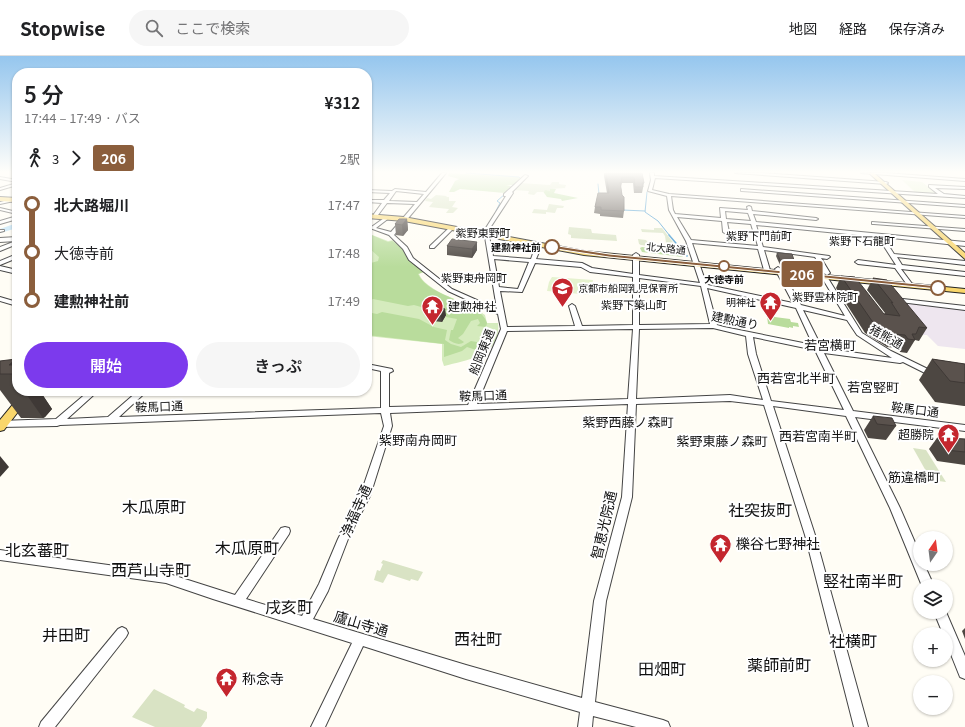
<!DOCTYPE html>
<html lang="ja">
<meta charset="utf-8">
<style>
:root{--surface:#fff;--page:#f6f6f6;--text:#202124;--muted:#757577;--line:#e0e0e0;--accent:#7c3aed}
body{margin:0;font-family:Georgia,"Noto Sans JP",serif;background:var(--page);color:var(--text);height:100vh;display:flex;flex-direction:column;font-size:15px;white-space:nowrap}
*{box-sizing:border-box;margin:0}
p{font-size:13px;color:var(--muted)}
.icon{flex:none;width:22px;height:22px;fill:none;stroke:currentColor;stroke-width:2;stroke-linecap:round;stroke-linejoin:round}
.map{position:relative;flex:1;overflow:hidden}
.details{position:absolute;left:12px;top:12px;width:360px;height:328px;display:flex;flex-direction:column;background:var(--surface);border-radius:16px;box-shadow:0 1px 3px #0004}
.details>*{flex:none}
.badge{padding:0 8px;border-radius:3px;font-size:14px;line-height:26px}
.needle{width:26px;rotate:14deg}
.fabs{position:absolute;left:913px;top:475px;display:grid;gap:8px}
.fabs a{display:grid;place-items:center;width:40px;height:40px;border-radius:50%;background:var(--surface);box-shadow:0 1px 3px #0004;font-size:20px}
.map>.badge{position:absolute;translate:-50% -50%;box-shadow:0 0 0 2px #fff}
.legs{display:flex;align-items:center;gap:6px;height:44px;padding:0 12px;font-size:13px}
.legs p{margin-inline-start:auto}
.head{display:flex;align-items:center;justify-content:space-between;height:68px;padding:0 12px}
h1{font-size:22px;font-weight:600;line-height:30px}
.button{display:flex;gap:8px;margin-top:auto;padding:8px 12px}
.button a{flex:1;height:46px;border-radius:24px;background:var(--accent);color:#fff;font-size:16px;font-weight:600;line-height:46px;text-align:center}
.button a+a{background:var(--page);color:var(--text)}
ul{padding:0 12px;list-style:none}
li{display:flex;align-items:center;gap:14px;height:48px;font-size:15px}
li i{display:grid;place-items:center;width:6px;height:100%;margin:0 5px;background:currentColor}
li i::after{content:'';width:10px;height:10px;margin:-5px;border:3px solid;border-radius:50%;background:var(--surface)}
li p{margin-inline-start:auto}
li:first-child i{background:linear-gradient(#0000 50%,currentColor 0)}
li:last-child i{background:linear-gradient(currentColor 50%,#0000 0)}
header{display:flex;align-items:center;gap:24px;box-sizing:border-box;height:56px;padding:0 20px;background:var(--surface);border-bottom:1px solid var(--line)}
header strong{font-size:19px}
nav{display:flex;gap:22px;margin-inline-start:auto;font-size:14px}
.search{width:280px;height:36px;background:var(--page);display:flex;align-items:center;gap:10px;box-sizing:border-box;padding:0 14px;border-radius:22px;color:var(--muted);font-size:15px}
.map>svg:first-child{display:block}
.industrial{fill:#eee6ef}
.green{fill:#d5ebbd}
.forest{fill:#b9dc9c}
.cemetery{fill:#d9e3c4}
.pitch{fill:#e6f2cf}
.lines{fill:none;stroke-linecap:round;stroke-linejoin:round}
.stream-far1{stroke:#3f96cf;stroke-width:1}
.stream{stroke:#3f96cf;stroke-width:1.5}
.river{fill:#b9e0f7;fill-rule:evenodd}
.minor-casing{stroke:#444;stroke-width:2}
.major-casing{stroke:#222;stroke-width:2}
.minor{fill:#fff;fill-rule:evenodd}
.major{fill:#f9d66b;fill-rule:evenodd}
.wall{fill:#4d4742}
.shaded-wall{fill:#3f3936}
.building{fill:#5a524d;stroke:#3f3936}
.line-1{fill:#8b5e3c;stroke:#fff}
.stop-1-dot{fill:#fff;stroke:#8b5e3c;stroke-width:2}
.labels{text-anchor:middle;stroke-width:4;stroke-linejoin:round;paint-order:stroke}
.far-stop-label{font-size:10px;font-weight:bold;fill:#111;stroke:#fff;text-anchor:end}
.far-street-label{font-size:10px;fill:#111;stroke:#fff}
.far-poi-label{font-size:10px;fill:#111;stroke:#fff;text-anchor:start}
.far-neighbourhood-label{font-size:11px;fill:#111;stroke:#fff}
.poi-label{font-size:12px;fill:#111;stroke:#fff;text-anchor:start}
.street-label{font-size:12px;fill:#111;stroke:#fff}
.neighbourhood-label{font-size:13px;fill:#111;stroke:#fff}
.near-street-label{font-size:14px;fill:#111;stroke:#fff}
.near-poi-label{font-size:14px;fill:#111;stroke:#fff;text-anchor:start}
.near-neighbourhood-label{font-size:16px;fill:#111;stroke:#fff}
</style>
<header>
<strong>Stopwise</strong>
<div class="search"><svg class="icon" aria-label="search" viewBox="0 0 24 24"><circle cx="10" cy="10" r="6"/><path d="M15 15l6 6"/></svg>ここで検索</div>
<nav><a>地図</a><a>経路</a><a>保存済み</a></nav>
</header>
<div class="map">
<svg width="965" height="671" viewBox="0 0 965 671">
<rect width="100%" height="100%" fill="#fffdf5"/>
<polygon class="industrial" points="898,245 965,253 965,293 938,290 927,279 921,279"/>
<path class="green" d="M367,177L388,185L393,184L402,191L410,204L424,216L419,218C426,234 454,242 469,249C475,252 480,256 485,259L487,267H498C502,299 468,304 444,310L442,304V288L367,280Z"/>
<g class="forest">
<polygon points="449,117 518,121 521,122 514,129 506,129 511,130 505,137 460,133 454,136 449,136 455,125 459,123 448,120"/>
<polygon points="548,132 556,133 554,137 578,142 562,145 561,143 547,141 542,134"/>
<path d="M367,177L388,186L392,185L401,191L409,204L423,216L418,218C429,242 481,245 487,267L486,271L477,270L480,267L478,263L471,265L463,278L458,282L464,286C459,290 454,287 449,284L451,274H453L457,263L446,261V258L414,249L408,250L373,243L367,246V208L378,205L379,201L370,193L367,192Z"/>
<polygon points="642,191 670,194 673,197 682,199 683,201 642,196 640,192"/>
<polygon points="367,256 377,258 382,256 419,263 434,271 447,274 445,284 451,288 461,291 471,285 482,287 476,294 467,291 462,295 444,301 444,288 367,279"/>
<polygon points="767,260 790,263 791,266 798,267 799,271 793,270 793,272 789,271 789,272 768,268"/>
</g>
<g class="cemetery">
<polygon points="552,126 559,126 559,128 566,129 565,132 550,133 550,135 545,134 544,136 537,136 534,139 528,138 529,135 514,134 520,127 550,129"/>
<polygon points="436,139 447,140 446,141 449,141 449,145 456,145 452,151 458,152 453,157 446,157 449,153 429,151 433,146 425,145 427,142 431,143"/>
<polygon points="549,148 564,150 563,152 557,152 555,157 546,156 546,158 532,157 534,153 547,154"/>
<polygon points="569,171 591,173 592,177 616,179 617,185 571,182 571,179 568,178"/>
<polygon points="654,172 662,172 679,194 641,189 639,188 638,183 646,184 648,187 670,189 670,187 666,187 665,180 663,177 642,176 641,173 654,174"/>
<polygon points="913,392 926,394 946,426 931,424"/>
<polygon points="383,504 423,516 418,525 411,523 410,525 388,518 383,527 374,524 377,514 380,515 383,508 381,507"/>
<polygon points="154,633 185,649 184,651 194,656 197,652 207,656 207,662 201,671 155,671 132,661"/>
</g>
<g class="pitch">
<polygon points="902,124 922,126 938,138 916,137"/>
<polygon points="552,221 593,224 592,239 547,235 549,226"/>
</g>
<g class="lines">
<g class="stream-far1">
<polyline points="466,117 519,121 521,123"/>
<polyline points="598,128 599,138"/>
<polyline points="647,136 645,156 658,165 670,180"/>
<polyline points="622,154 645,155"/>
<polyline points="496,155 500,147 497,145 505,138"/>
</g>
<polyline class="stream" points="669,179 687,200"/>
<polygon class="river" points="14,168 17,168 17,172 0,177 0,173"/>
<defs>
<g id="minor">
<path d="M442,117H446L394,179L407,191L413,202L452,233L497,253L484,175L506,140H504V138L525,119L528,120L512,136L513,137L488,175L493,200L531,203L536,189L539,187L542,189L536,203L582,207L592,212L633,218V199L636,197L639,199V219L700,227L686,185L669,154L667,140L648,135L651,124L650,117H654V120L938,138L929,131V129L965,131V133L935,132L944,138L965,140V142L655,122L652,134L669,138L965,160V162L671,140L673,154L675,158L721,162L720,152L748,154L747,151L749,150L751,151L752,155L816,162L818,163L816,164L753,158L756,166L965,186V190L883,181L894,198L965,205V209L897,201L902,209L965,216V220L901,213L913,229L910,231L908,230L895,212L858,208L855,206L858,204L896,209L878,181L756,169L763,191L829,200L830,201L827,203L821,202L830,217L827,219L824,217L815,201L764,194L770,214L767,216L764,214L758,193L692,187L706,227L708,229L793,247L775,213L778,211L781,213L801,249L845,260L821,220L826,219L862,277L891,295L938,318L937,320H931L903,306L900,307L824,297L853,355L965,369V375L855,361L900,452L920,498V508H924L934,530H922L890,452L846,360L773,350L815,479L868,671H854L805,479L764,349L730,345L636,348L632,441L606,545L595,646L663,664L668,666L670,671H636L593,660L592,671H578L580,656L466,623L363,590L325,671H311L352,587L213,543L166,527L0,504V494L166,517L235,539L281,472L285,471L289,472L290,475L289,478L246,543L302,560L319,528L338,483L360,440L384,370L381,357L60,369L57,370L0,371V365L56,363L89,335H98L67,363L108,361L138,335H147L119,361L381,352V315L367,312V308L392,313L393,315L389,317V351L468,349L501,273L498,258L448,235L409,204L403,193L389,179L370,172L387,160L389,161V162L376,172L391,176L415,148L387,147L378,159H374V158L382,147L367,146V144H384L390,137L367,136V134L392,135L395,133L426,136ZM396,135L424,138L417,146L389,145ZM725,155L748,157L751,165L726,163ZM677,161L722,165L723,176L726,178L729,176L727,166L751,168L758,190L691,184ZM494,203L529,206L518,233L499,231ZM535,207L581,211L590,216L633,221V269L582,270L575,250L572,248L569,250L575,270L507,271L500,235L522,236ZM639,222L701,230L710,268L639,269ZM707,232L796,252L813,289L724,271L717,269ZM803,254L847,264L857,279L892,302L822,292ZM713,272L746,280L748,298L763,344L730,339L636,343L639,273ZM633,273L628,343L477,348L507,275ZM753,281L815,294L844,354L771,345L756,298ZM628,348L622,441L594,545L582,642L466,609L313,563L328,535L348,483L370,440L392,370L390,357Z"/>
<polygon points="735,117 761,117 886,126 888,127 886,128"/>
<polygon points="861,117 886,117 965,123 965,125"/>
<polygon points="0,121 17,124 17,126 0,123"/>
<polygon points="17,127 17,129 0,134 0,132"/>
<polygon points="741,133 965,149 965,151 742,135 741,135"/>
<polygon points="12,143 14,143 14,145 0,148 0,146"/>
<polygon points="0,152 17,156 17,158 0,154"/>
<polygon points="17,160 17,163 0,168 0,165"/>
<polygon points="872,166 965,173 965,175 874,168 872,168"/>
<polygon points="450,171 454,172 434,192 430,192 430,190"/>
<polygon points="0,174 4,174 4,175 0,176"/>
<polygon points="17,181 17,188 0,195 0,191 16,185 0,186 0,182"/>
<polygon points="17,198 17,202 0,209 0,205"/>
<polygon points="0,210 17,214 17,218 0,214"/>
<polygon points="0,241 17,246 17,250 0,245"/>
<polygon points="894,242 965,250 965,254 892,245 892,243"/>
<polygon points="934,556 946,556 965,600 965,623 960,621 946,586 946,578 943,578"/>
<polygon points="122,571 126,573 128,577 126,581 55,671 39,671 41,666 118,573"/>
</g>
<g id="major">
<polygon points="869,117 874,117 965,197 965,203"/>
<polygon points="0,141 17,142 17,146 0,145"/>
<polygon points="367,158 404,161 584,195 965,233 965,237 584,199 404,165 367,162"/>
<polygon points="24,335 34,335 4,374 0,375 0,364"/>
</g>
</defs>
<use href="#minor" class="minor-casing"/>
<use href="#major" class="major-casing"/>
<use href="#minor" class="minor"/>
<use href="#major" class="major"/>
</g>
<g class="wall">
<polygon points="604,117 642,117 644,127 642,137 634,137 633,127 622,127 621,131 624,155 623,162 600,160 600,158 594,157 595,151 607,137 604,120"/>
<polygon points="407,163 408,174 403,180 396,179 395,168"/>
<polygon points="477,186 477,194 472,202 447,199 447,190"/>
<polygon points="777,197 795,207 794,210 780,209 776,200"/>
<polygon points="841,220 884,258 885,257 867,234 873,222 927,272 919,285 915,284 907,297 900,296 898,292 887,291 865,277 836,232"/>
<polygon points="433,259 446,259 442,266 433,265"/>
<polygon points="932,303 965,308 965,350 964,350 935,346 919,324"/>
<polygon points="17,304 17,335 40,335 52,353 45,361 43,362 21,362 0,334 0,305"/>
<polygon points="873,360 896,370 886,384 868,382 864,374"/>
<polygon points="937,382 946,383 947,382 965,383 965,409 937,405 929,393"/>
<polygon points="965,572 965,583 962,575"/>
</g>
<g class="shaded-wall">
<polygon points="407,163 408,174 403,180 402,169"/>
<polygon points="477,186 477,194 472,202 472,193"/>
<polygon points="445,253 446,259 442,266 441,260"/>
<polygon points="16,303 17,304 17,325 12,318 9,309"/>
<polygon points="24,335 40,335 52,353 45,361 43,362"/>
<polygon points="0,400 9,411 0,421"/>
</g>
<g class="building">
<polygon points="606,117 642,117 644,127 642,127 643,131 635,131 634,121 621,121 622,126 620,126 622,139 624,141 624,155 601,154 601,151 595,151 598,137 609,137"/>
<polygon points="399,163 407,163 402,169 395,168"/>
<polygon points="452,183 477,186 472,193 447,190"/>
<polygon points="777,197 792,198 795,207 781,206"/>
<polygon points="841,220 855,221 884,258 900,260 891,246 893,247 873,222 887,224 927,272 919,271 916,278 912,278 915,284 908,283 905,279 894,278 872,265"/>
<polygon points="437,251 445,253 441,260 433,259"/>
<polygon points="16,303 9,309 17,309 17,315 15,317 12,318 0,318 0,305"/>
<polygon points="932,303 965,308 965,327 950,325"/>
<polygon points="873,360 892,362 896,370 877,368"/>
<polygon points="937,382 948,383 947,382 965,383 965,396 946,394"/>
</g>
<linearGradient id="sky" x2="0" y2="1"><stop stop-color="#95c6ee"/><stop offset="0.55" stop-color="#fffefa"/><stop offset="1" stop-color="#fffefa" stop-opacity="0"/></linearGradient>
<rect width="965" height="211" fill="url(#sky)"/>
<polygon class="line-1" points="552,189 609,198 938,230 940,232 938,233 609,201 550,192 549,191"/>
<defs>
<symbol id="school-pin" viewBox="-11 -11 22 30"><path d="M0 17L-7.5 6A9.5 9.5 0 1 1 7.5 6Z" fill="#c4262e" stroke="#fff"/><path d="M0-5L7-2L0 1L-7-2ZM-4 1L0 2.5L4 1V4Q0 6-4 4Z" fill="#fff"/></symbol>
<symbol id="temple-pin" viewBox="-11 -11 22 30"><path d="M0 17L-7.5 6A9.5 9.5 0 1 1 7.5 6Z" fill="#c4262e" stroke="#fff"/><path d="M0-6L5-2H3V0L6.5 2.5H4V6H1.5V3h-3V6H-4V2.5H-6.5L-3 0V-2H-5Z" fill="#fff"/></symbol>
</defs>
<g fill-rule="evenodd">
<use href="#school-pin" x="550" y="220" width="25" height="34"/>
<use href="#temple-pin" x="758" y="234" width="25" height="34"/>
<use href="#temple-pin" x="420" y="238" width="25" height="34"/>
<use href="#temple-pin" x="936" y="366" width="25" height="34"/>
<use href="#temple-pin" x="708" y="476" width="25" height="34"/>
<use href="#temple-pin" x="214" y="610" width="25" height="34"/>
</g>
<g class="stop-1-dot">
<circle cx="552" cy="191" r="7"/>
<circle cx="724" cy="210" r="5"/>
<circle cx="938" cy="232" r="7"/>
</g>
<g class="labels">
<g class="far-stop-label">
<text x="541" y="195">建勲神社前</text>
<text x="724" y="227" text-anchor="middle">大徳寺前</text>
</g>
<g class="far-street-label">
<text transform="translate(666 192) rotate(6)" y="4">北大路通</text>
</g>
<g class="far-poi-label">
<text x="578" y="236">京都市船岡乳児保育所</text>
<text x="756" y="250" text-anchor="end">明神社</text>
</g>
<g class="far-neighbourhood-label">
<text x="483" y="181">紫野東野町</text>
<text x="759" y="184">紫野下門前町</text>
<text x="862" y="189">紫野下石龍町</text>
<text x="474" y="226">紫野東舟岡町</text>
<text x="825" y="245">紫野雲林院町</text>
<text x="634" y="253">紫野下築山町</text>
</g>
<g class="poi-label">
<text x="448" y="255">建勲神社</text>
<text x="934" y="383" text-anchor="end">超勝院</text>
</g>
<g class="street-label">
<text transform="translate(735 265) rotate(11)" y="4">建勲通り</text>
<text transform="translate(886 281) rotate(29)" y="4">猪熊通</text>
<text transform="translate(482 296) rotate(-68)" y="4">船岡東通</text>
<text transform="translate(483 340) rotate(-2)" y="4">鞍馬口通</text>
<text transform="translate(159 351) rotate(-2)" y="4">鞍馬口通</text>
<text transform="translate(915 354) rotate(7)" y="4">鞍馬口通</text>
</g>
<g class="neighbourhood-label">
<text x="830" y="294">若宮横町</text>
<text x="796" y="327">西若宮北半町</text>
<text x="873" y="336">若宮竪町</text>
<text x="628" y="371">紫野西藤ノ森町</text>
<text x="818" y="385">西若宮南半町</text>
<text x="418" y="389">紫野南舟岡町</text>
<text x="722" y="390">紫野東藤ノ森町</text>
<text x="914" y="426">筋違橋町</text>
</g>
<g class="near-street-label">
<text transform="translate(356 455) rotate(-66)" y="5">浄福寺通</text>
<text transform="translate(604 469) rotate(-77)" y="5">智恵光院通</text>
<text transform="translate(361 568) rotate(17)" y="5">廬山寺通</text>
</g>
<g class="near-poi-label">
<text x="736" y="493">櫟谷七野神社</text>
<text x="242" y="628">称念寺</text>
</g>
<g class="near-neighbourhood-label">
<text x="154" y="457">木瓜原町</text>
<text x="760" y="460">社突抜町</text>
<text x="247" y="498">木瓜原町</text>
<text x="37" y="500">北玄蕃町</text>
<text x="151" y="520">西芦山寺町</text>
<text x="863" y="531">竪社南半町</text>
<text x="289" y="557">戌亥町</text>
<text x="66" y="585">井田町</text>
<text x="478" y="589">西社町</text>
<text x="853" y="591">社横町</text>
<text x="779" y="615">薬師前町</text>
<text x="662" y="619">田畑町</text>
</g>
</g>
</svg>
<div class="fabs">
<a><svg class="needle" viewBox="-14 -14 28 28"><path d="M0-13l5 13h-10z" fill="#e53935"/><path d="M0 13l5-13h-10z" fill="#757577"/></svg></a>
<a><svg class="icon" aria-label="layers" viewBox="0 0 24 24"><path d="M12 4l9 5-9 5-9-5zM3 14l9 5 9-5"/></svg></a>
<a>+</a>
<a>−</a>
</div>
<b class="badge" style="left:802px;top:218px;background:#8b5e3c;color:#fff">206</b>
<section class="details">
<div class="head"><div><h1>5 分</h1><p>17:44 – 17:49 · バス</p></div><b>¥312</b></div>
<div class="legs"><svg class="icon" aria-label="walk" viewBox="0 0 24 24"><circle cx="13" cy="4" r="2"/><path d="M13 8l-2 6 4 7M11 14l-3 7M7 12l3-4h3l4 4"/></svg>3<svg class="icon" aria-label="forward" viewBox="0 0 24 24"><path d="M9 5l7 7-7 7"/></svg><b class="badge" style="background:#8b5e3c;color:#fff">206</b><p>2駅</p></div>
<ul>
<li><i style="color:#8b5e3c"></i><b>北大路堀川</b><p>17:47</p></li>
<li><i style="color:#8b5e3c"></i><span>大徳寺前</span><p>17:48</p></li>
<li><i style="color:#8b5e3c"></i><b>建勲神社前</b><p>17:49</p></li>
</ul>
<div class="button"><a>開始</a><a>きっぷ</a></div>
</section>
</div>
